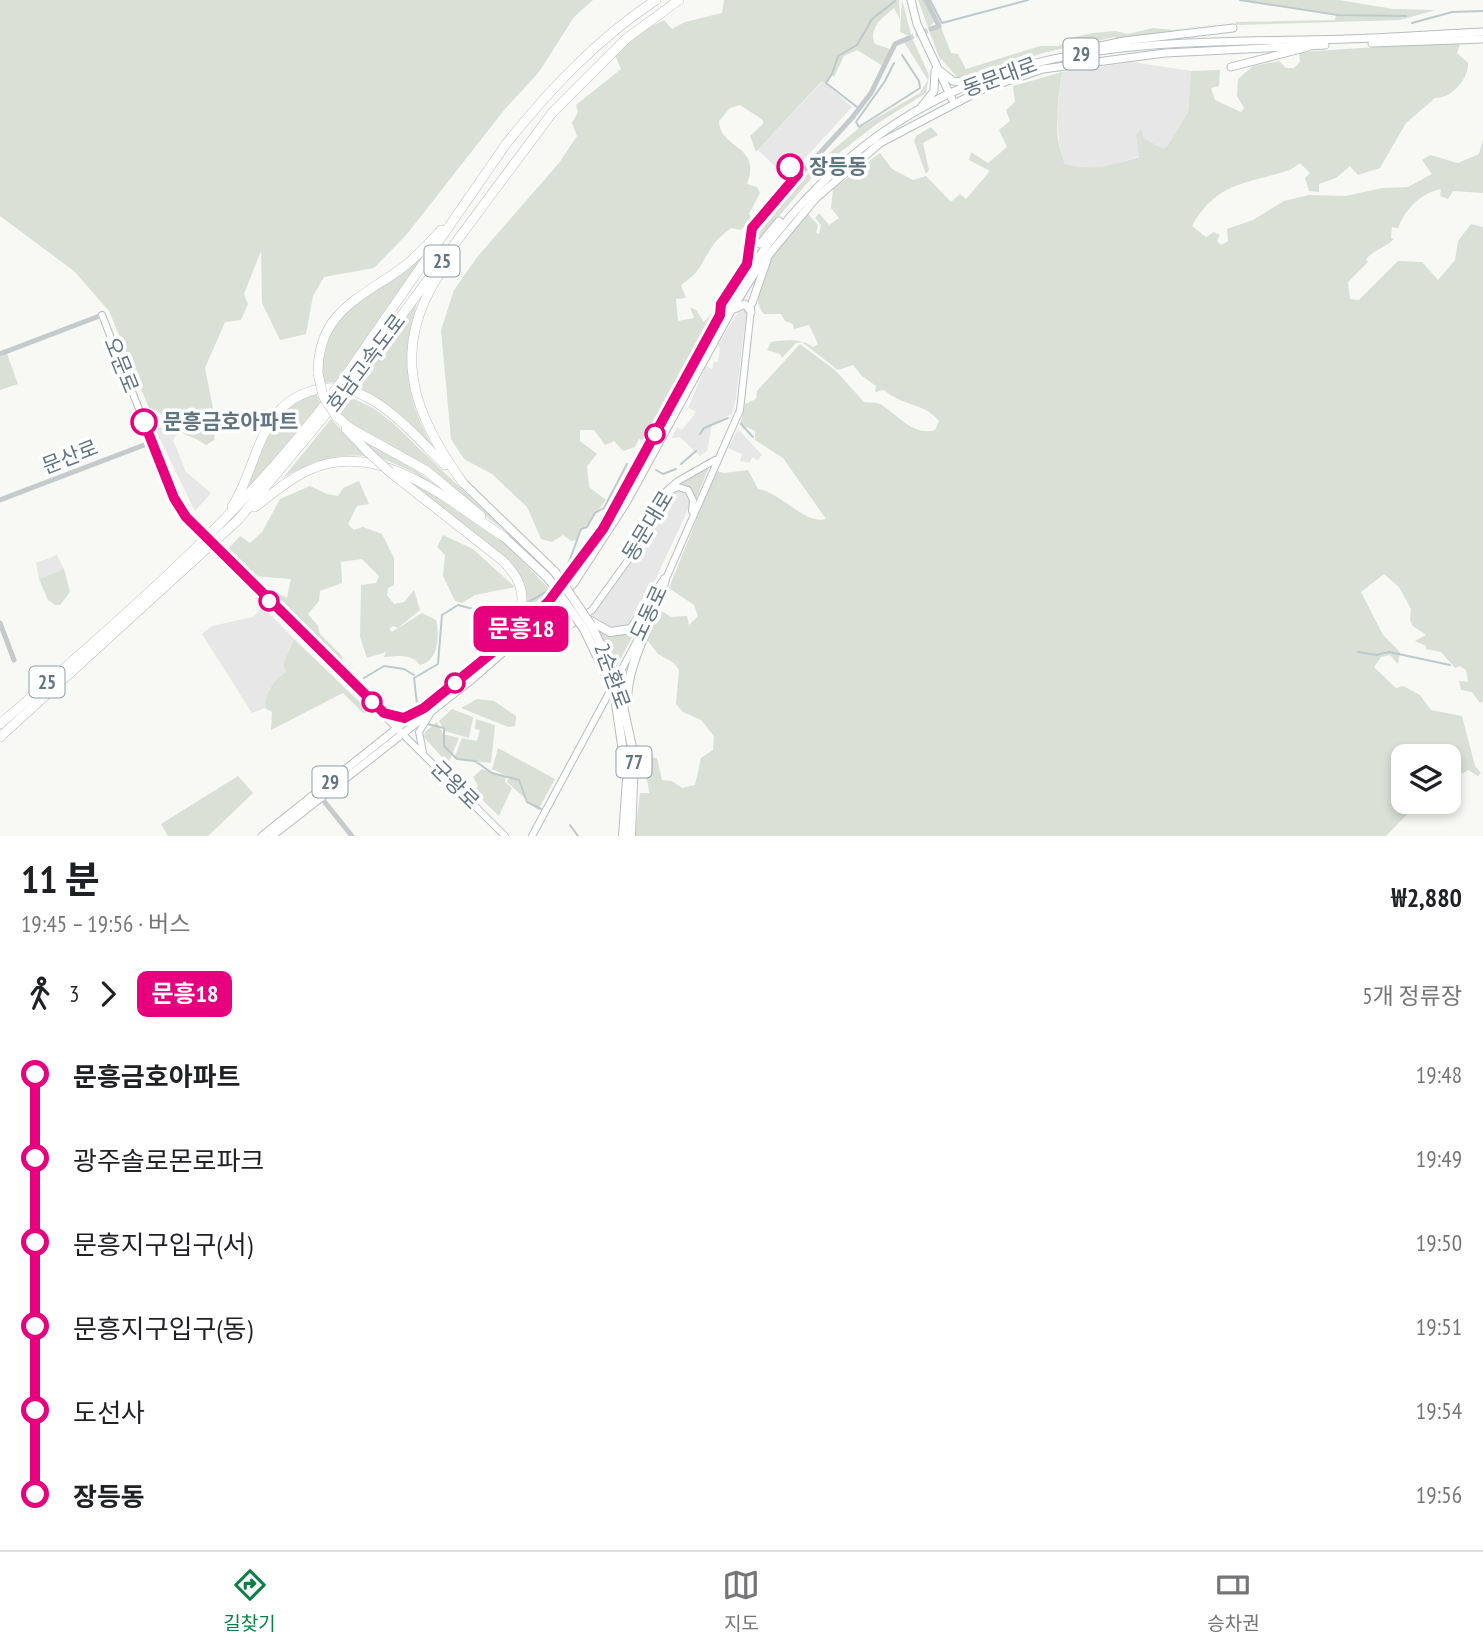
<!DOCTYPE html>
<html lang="ko">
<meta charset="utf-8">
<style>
:root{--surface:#fff;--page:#f2f2f2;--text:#202124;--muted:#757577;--line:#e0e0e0;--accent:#0b8043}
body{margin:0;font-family:"PT Sans Narrow","Noto Sans KR",sans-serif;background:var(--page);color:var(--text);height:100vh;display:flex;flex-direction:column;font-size:26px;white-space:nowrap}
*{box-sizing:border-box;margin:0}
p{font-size:23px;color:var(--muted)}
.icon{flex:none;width:38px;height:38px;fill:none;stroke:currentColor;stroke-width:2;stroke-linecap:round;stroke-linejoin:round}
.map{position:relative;height:836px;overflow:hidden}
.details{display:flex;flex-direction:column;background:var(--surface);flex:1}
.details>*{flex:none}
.badge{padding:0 14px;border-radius:10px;font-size:24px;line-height:46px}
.fabs{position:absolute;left:1391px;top:744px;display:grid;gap:14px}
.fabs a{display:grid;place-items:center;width:70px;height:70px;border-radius:14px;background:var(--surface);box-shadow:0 4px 10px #0003;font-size:35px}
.map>.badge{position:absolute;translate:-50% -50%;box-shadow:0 0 0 4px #fff}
.legs{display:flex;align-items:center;gap:10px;height:77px;padding:0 21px;font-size:23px}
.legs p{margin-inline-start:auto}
.overview{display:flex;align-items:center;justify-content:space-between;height:119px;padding:0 21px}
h1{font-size:38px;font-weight:700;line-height:52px}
ul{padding:0 21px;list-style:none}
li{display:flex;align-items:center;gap:24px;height:84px;font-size:26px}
li i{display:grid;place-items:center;width:10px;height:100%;margin:0 9px;background:currentColor}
li i::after{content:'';width:18px;height:18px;margin:-9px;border:5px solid;border-radius:50%;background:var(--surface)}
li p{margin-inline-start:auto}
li:first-child i{background:linear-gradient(#0000 50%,currentColor 0)}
li:last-child i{background:linear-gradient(currentColor 50%,#0000 0)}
.tabs{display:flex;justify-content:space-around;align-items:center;height:98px;border-top:2px solid var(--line);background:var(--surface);font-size:19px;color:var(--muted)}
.tabs a{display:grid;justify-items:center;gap:4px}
.tabs .active{color:var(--accent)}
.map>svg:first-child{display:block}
.built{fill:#e6e7e6}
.green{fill:#dae0d5}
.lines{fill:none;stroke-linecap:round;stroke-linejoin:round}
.stream{stroke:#bcc9cd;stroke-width:2}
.tertiary-tunnel{stroke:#d2d7d8;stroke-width:5;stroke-dasharray:5 2.5;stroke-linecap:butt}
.secondary-casing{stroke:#b7bdc1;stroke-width:8}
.primary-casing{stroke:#b8bdc0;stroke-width:9}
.trunk-casing{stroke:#b9bdc0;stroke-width:10}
.motorway-casing{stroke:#b9bdc0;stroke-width:10}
.tertiary{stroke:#c5cacd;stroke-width:5}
.secondary{stroke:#fff;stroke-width:6}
.primary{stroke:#fff;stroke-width:7}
.trunk{stroke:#fff;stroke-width:8}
.motorway{stroke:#fff;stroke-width:9}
.secondary-bridge-casing{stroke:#b7bdc1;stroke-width:8;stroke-linecap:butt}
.trunk-bridge-casing{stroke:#b9bdc0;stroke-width:10;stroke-linecap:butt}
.motorway-bridge-casing{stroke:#b9bdc0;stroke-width:10;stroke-linecap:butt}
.secondary-bridge{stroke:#fff;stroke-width:6}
.trunk-bridge{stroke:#fff;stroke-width:8}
.motorway-bridge{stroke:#fff;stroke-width:9}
.line-1-casing{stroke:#fff;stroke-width:16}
.line-1{stroke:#e6007e;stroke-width:10}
.stop-1-dot{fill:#fff;stroke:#e6007e;stroke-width:3.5}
.labels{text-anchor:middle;stroke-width:7;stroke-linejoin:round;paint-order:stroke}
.shield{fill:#fff;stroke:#909ea8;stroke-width:2}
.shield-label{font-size:19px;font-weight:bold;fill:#607582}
.street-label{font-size:21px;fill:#607582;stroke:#fff}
.stop-label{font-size:21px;font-weight:bold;fill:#607582;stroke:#fff;text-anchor:start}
</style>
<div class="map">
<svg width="1483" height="836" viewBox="0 0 1483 836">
<rect width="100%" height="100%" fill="#f8f8f5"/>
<g class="built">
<polygon points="1132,62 1191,71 1188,112 1167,147 1162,148 1144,138 1141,130 1136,137 1139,156 1112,166 1079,169 1065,164 1060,153 1057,115 1062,72"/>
<polygon points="823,81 852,107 787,178 758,150"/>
<polygon points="741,307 746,309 746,315 736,398 732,414 712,424 707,451 700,456 680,437 672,438 677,427 682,430 694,415 696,411 688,408 706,366 712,369 714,362 718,362 720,349 718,345"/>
<polygon points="170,424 178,432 173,440 186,472 211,493 195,511 155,429"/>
<polygon points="738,429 762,455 757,460 752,457 750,463 740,461 742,454 728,448"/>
<polygon points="681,491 690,496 690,505 638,617 626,627 610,629 598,623 591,614 610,592 645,539 662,502 674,492"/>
<polygon points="57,555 64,569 39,579 36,563"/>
<polygon points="562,602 574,621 540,635 534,634"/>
<polygon points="263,607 294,639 283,664 286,672 269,689 265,708 252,713 202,634 212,626 253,617"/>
</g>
<g class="green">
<path d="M0,0H593L574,17L539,72L505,109L407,234L374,268L324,277L313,296L306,334L280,340L262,303L261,251L244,294L248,304L241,320L225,322L205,368L216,423L214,440L206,445C197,438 189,437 181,432C169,425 165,412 149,408L109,311L74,271L0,216Z"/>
<path d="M724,0H899L900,19L894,8C882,18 868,28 875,44L890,49L883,66L857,50L844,56L834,77L832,75L825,83L822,81L756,152L750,136L763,124V120L740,105L730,108L719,121C720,150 762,144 747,184L757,187L760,193L749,214L753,220L740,230L731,228C725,233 718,238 714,244C700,263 703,270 681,285L686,298L676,299L678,321L694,318L690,307L696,310L704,322L719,305L644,441L639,439L635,447L623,451L614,441L605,445L594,430H580V441L597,454L587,466L589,487L606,500L586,526L580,528L577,540L571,541L563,535L552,542L541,539L527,507L492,474L464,459L451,439L441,330L454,290L478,256L559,163L577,136L572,123L578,112L576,105L621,69L614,53L638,33L664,20L672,29L685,22L722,13Z"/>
<polygon points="902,0 912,38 929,75 926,93 878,123 821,167 760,238 757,238 754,233 758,226 821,160 859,128 920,93 928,80 904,42 909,36 900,32"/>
<polygon points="918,0 925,0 934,22 930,27 941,27 951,53 958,54 966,69 1040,46 1059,46 1075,37 1093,33 1115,31 1128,34 1153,28 1173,30 1230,22 1116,39 1115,37 1047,52 958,78 939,57"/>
<polygon points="1244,0 1339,0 1393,9 1436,10 1400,20 1236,25 1235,22 1335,20 1336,15 1405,16 1338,14"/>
<path d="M1461,42L1457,53L1468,63C1469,79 1451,99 1435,98L1406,123L1380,168L1358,175L1350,166L1336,178L1319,184V192L1309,191L1305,178L1310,173L1300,163L1290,170C1246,184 1216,182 1192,226L1206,237L1214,232L1220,235L1217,241L1221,245L1228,241L1227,229L1253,220L1284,201L1309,195L1346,196L1382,188L1408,187L1432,174L1422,160L1430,155L1458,163L1479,154L1483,139V193L1453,191L1448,199L1440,196L1441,189C1419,194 1406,209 1398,228L1392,227L1391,238L1394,239C1385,248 1375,249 1366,259L1368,262L1348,282L1350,299L1359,300L1398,261L1422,262L1438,280L1455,260L1458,241L1471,224L1483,227V701L1480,703L1472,692L1461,690L1459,681L1468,682L1466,670L1460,666L1455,668L1441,652L1426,649V646L1415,641L1426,635L1413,626L1410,620L1411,609L1399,587L1384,574L1361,592L1383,635L1400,652L1398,664L1390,655L1381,657L1374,667L1396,688L1403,686L1420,695L1431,710L1462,716L1475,766L1481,773L1478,776L1468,770L1462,774L1455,771L1449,776V756H1404V802H1419L1386,836H635L640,793H649C649,777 640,771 639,756L657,758L662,780L672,781L682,788L695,785L701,758L713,750L714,736L701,720L683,712L676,704L679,670L674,663L658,654L647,640L660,610L671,617L687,616L689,625L698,616L694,605L669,588L716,471L724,473L748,470L758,489C780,492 805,525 826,519L783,458L755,440V431L740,424L745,404L756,399L757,391L800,344L836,371L864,402C868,403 877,402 880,404C896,413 913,437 935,430L939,421C925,403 902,406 884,390L875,392L876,386L862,376L853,365L838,370L802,342L796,343L782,358L780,354L767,350L771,342C787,340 800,338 813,347L818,344L809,325L794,329L793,324L785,321L781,314H764C741,286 787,238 805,217L808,214L818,225L816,233L819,234L821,225L815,218L819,213L829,225L839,218L831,208L833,189L880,153L892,169L913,180L926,176L951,202L960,194L966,199L990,171L969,160L971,152L988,163L1007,147L999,130L1010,121L1006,110L1015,102L1013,86L1062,72C1058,102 1052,136 1065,164C1090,172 1114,165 1139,157L1136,136L1141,129L1144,138L1162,148L1167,147L1188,112L1191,71L1220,70L1219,86L1211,88L1215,100L1241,112L1244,108L1237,96L1238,79L1253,66L1279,61L1286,68H1294L1300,62L1299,53L1313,51Z"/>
<polygon points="931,127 938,135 923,143 929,170 926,174 914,141 916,136"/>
<path d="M434,242L335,382L322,383C310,315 388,277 434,242Z"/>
<path d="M418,298C402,364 403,398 439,457L374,396L356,386Z"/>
<polygon points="7,354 18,384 0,390 0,357"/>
<polygon points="315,391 320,403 252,486 248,484 262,441 285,407"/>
<polygon points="348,396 373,408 393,423 507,533 434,475 355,429 337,412"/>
<path d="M331,419L367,456C335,453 310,462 283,478Z"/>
<polygon points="353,435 401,459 461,504 413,472 379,457"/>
<polygon points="708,466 709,467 696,499 691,489 679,483"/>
<path d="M395,473L411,480L508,546L551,591L518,627C527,608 525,595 517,576Z"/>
<path d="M359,481L369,504L357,506L348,524L354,530L363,527L382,534L394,558V585L388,588L387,595L394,604L404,602L414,590L420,610L398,628L393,626L389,629L392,632L422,613L436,620C440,636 438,662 420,665C411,653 398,656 384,657L386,652L367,658L360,637L361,585L376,583L379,576L362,559L341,562L342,583L320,591L319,601L308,614L318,626L320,634L342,656L341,664L267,588L287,598L291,579L254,576L227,550L240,536L250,543L262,532L280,499L310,486L327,494L338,496L343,488Z"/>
<polygon points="443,535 473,549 515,587 475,595 462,603 455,601 443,576 445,555 437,547"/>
<polygon points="64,569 70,592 60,605 55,605 48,600 39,579"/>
<polygon points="639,624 615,669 598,630 613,634"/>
<path d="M294,639L369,711L363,713L343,693L271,730L272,712L265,708C267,691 270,684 286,672L283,664Z"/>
<polygon points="477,699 494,701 516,716 515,726 508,727 461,708"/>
<polygon points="452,709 473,717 469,738 445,731 439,721"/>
<polygon points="476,719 495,725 491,763 454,759 462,738 477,741 480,730 475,729"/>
<polygon points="437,722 443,734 459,738 448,764 424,737 425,732"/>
<polygon points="498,748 555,779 538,810 507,782 509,777 492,769"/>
<polygon points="482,769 506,777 505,782 512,788 499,816 473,791 478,786 473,777"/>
<polygon points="238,776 253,793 208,836 168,836 161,824"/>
</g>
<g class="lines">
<g class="stream">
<polyline points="930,0 942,23 1028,0"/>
<polyline points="1240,0 1338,15 1406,16"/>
<polyline points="1412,23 1452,12 1483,11"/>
<polyline points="894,63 885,81 856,122 859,127 920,88 919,81 902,55"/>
<polyline points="857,107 826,83 832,74 838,56 857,45 872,19 895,1"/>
<polyline points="741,424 753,437"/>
<polyline points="700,434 704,428 728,418"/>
<polyline points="681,464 696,451"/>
<polyline points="656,470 663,474 676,469"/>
<polyline points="565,573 581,529 587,527 595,513 604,508 627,464"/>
<polyline points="528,602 548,591"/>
<polyline points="1358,652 1376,655 1389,652 1450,665"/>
<polyline points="364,678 384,666 404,669 414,675"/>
<polyline points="417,704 414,678 438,664 442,615 458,605 485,612 517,610"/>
<polyline points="427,724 444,728 444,746 457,759 475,761 492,773 519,780 527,802 541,809"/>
<polyline points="570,825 578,836"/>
</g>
<polyline class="tertiary-tunnel" points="909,38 931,29"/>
<defs>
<g id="secondary">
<polyline points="102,315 174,498 192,524"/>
<polyline points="671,490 678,487 688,490 693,500 692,511"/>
<polyline points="221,553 505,836"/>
<polyline points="664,583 740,410 751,309"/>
<polyline points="505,652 565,629 592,610 644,538 663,494 678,481 715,460"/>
<polyline points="385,714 399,718 411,714"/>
<polyline points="423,752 419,732 430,714"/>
<polyline points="532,836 644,628"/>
</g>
<g id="primary">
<polyline points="911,0 917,24 952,99"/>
<polyline points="1372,43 1483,39"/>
<polyline points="1071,52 1124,41 1233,28"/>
<polyline points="1231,67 1308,47"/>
<polyline points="939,70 953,81 972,83"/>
<polyline points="922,106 934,91 935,71"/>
<polyline points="751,233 753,241 760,244 779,221"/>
<polyline points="752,303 767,260"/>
<polyline points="734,309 745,304 751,312"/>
<path d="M262,836L520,630C612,540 658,420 723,311C795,190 896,97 1036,63C1137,38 1243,42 1346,39C1392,38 1437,34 1483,32"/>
<polyline points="272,836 470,681 539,621 574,583 626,503 731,311 758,268 816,198 880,143 981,90 1043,69 1165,53 1325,45"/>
</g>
<g id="trunk">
<polyline points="463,483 555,572"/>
<polyline points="504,537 548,578"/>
<polyline points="589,620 610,632 631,629 663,582"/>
<polyline points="591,625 614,672"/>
<polyline points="584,629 609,681"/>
<polyline points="619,688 634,756 631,836"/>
<polyline points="615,697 627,779 623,836"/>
<path d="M627,702C627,659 655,621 665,579"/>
</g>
<g id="motorway">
<path d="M440,273C389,351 413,413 463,483"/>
<path d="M318,373C318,312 359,299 402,268C417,257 429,243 441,230"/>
<path d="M344,378L506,144C550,89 597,39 656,0"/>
<polyline points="352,382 552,113 627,38 679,0"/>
<polyline points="336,416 350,428 427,471 481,516"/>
<polyline points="346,429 369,453"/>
<path d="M390,472L503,561C536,594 521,616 497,648"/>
<path d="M232,507C248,482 253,454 267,428C274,414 287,401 301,395C360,366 407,429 445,465"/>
<path d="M255,507C272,494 289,479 309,470C380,438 448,501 504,537"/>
<path d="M0,724C117,623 236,521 330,398"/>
<polyline points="0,737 238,520 341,396"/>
</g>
</defs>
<use href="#secondary" class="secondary-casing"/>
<use href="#primary" class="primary-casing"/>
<use href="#trunk" class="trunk-casing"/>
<use href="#motorway" class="motorway-casing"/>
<g class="tertiary">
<polyline points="926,0 939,26 931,29"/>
<polyline points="751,266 748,241 752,227 852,118 871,93 895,44 909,38"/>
<polyline points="720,313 721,304 749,257"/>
<polyline points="0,354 102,315"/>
<polyline points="0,500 152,442"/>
<polyline points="0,623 14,660"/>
<polyline points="319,795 352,836"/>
</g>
<use href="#secondary" class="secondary"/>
<use href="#primary" class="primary"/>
<use href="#trunk" class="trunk"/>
<use href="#motorway" class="motorway"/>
<defs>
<polyline id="secondary-bridge" points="192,524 221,553"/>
<g id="trunk-bridge">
<polyline points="555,572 591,625"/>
<polyline points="548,578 584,629"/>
<polyline points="614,672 619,688"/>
<polyline points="609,681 615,697"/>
</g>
<g id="motorway-bridge">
<polyline points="318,373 323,396 336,416"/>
<polyline points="333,393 344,378"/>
<polyline points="341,396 352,382"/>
<polyline points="369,453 390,472"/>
</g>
</defs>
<use href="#secondary-bridge" class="secondary-bridge-casing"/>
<use href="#trunk-bridge" class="trunk-bridge-casing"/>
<use href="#motorway-bridge" class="motorway-bridge-casing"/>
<use href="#secondary-bridge" class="secondary-bridge"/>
<use href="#trunk-bridge" class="trunk-bridge"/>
<use href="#motorway-bridge" class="motorway-bridge"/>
</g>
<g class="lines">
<defs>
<polyline id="line-1" points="144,422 174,498 186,517 384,713 404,718 424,708 520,630 549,601 603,529 720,315 721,304 747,264 752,228 798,174 790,167"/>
</defs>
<use href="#line-1" class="line-1-casing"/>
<use href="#line-1" class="line-1"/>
</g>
<g class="stop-1-dot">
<circle cx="790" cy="167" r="12"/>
<circle cx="144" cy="422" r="12"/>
<circle cx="655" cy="434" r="9"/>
<circle cx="269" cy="601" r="9"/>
<circle cx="455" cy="683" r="9"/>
<circle cx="372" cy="702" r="9"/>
</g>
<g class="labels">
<g class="shield">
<rect x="1063.5" y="38.5" width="35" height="31" rx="5"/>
<rect x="424.5" y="245.5" width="35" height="31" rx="5"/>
<rect x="29.5" y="666.5" width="35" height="31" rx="5"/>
<rect x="616.5" y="746.5" width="35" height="31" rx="5"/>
<rect x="312.5" y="766.5" width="35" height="31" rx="5"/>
</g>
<g class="shield-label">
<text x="1081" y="61">29</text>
<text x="442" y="268">25</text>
<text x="47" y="689">25</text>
<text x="634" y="769">77</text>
<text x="330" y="789">29</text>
</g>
<g class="street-label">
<text transform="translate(1000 77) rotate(-20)" y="7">동문대로</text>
<text transform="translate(366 363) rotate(-53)" y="7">호남고속도로</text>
<text transform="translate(121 365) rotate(68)" y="7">오문로</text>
<text transform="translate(70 457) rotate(-21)" y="7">문산로</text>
<text transform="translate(648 526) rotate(-59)" y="7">동문대로</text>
<text transform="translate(649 613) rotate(-65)" y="7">도동로</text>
<text transform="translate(612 676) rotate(70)" y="7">2순환로</text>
<text transform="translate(455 785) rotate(45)" y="7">군왕로</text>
</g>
<g class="stop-label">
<text x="809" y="174">장등동</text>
<text x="163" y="429">문흥금호아파트</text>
</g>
</g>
</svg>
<div class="fabs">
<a><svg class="icon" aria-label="layers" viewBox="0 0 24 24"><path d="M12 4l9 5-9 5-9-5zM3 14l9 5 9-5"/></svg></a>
</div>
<b class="badge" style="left:521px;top:629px;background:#e6007e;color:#fff">문흥18</b>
</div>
<section class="details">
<div class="overview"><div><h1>11 분</h1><p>19:45 – 19:56 · 버스</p></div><b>₩2,880</b></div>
<div class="legs"><svg class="icon" aria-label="walk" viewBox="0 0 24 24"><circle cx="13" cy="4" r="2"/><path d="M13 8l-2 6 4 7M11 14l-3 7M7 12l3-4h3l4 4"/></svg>3<svg class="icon" aria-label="forward" viewBox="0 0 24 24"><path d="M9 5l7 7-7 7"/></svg><b class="badge" style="background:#e6007e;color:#fff">문흥18</b><p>5개 정류장</p></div>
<ul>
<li><i style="color:#e6007e"></i><b>문흥금호아파트</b><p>19:48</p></li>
<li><i style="color:#e6007e"></i><span>광주솔로몬로파크</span><p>19:49</p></li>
<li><i style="color:#e6007e"></i><span>문흥지구입구(서)</span><p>19:50</p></li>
<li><i style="color:#e6007e"></i><span>문흥지구입구(동)</span><p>19:51</p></li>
<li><i style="color:#e6007e"></i><span>도선사</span><p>19:54</p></li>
<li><i style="color:#e6007e"></i><b>장등동</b><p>19:56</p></li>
</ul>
</section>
<nav class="tabs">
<a class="active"><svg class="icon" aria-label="directions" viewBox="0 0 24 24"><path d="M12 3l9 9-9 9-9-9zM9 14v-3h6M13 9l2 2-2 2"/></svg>길찾기</a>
<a><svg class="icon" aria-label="map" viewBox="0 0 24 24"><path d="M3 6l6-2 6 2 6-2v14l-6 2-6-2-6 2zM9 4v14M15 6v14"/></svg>지도</a>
<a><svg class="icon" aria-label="tickets" viewBox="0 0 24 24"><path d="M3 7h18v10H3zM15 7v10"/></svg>승차권</a>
</nav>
